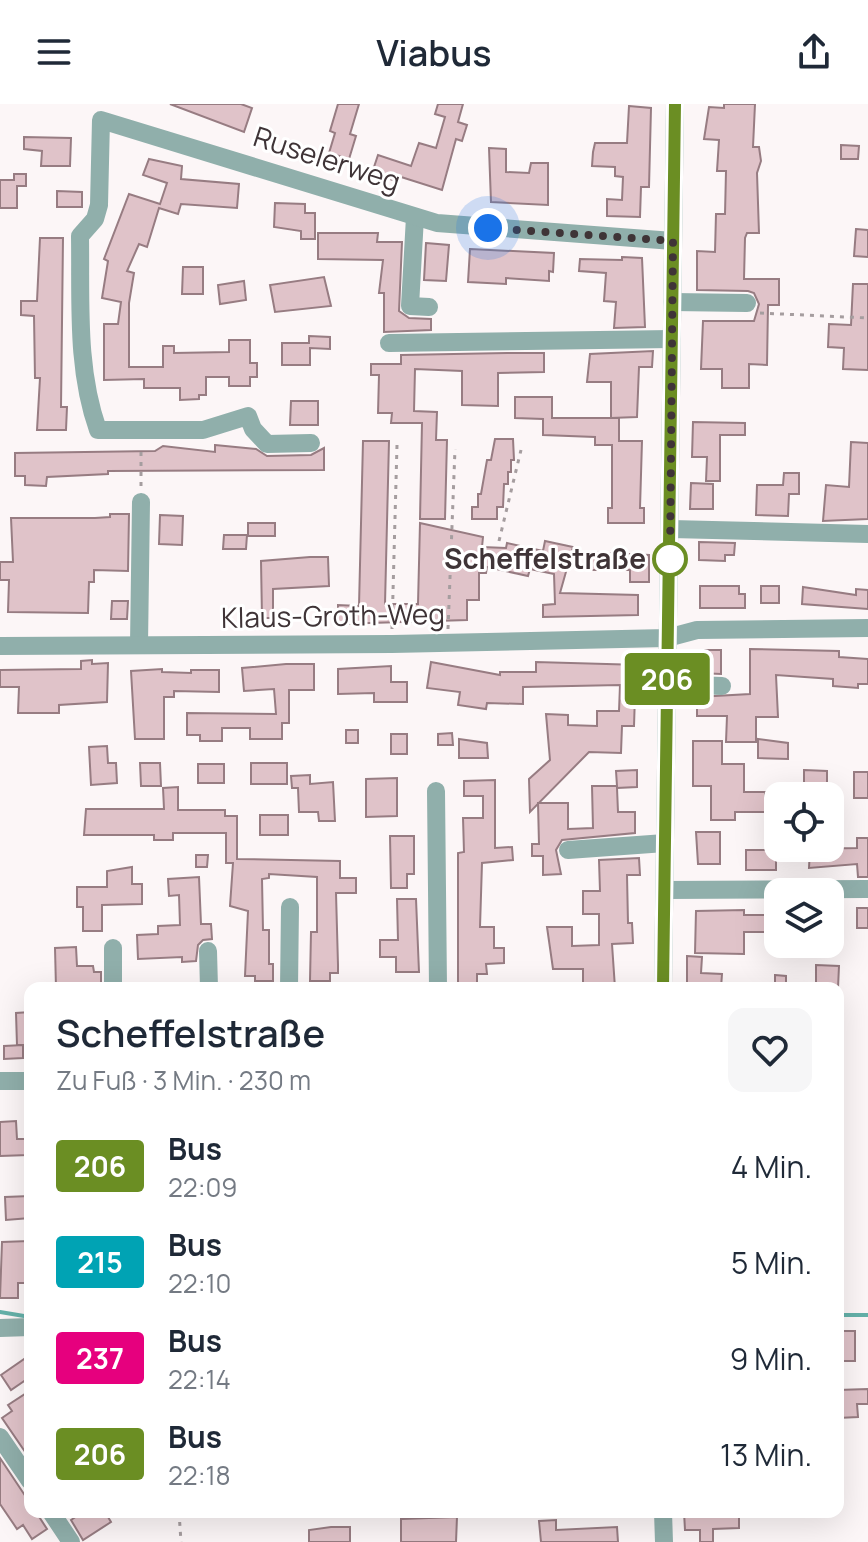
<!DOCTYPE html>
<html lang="de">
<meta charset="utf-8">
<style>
:root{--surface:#fff;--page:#f6f6f7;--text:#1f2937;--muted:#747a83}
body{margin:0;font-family:Manrope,sans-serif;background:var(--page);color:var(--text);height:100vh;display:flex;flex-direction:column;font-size:30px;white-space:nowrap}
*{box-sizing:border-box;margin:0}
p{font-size:26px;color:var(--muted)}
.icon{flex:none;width:44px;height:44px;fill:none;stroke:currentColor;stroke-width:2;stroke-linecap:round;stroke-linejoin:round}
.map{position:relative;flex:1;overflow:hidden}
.details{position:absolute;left:24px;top:878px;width:820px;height:536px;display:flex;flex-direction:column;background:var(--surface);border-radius:16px;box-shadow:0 8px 32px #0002}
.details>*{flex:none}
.badge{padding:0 16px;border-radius:6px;font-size:28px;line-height:52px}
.buttons{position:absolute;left:764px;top:678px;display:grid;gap:16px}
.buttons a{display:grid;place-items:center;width:80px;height:80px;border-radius:16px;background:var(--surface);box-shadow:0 8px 32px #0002;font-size:40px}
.you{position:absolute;width:40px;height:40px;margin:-20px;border:6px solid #fff;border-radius:50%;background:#1a73e8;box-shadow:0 0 0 12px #1a73e833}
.map>.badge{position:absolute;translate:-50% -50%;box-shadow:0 0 0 4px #fff}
.round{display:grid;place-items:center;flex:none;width:84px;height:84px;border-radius:16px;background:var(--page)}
.summary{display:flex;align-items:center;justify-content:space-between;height:136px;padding:0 32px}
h1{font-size:38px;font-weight:600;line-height:60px}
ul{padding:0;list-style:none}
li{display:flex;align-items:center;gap:24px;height:96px;padding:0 32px}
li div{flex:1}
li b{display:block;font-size:30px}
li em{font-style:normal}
li .badge{min-width:88px;font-weight:700;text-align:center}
header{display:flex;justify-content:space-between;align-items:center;height:104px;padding:0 32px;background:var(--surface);font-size:36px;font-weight:600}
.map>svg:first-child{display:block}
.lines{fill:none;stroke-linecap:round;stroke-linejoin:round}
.stream{stroke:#64b1a9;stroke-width:4}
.building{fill:#e0c3c9;stroke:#977c82;stroke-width:2}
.path{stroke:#a59d9f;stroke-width:3;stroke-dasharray:4 6;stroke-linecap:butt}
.minor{stroke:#90afab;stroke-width:18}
.line-casing{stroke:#fff;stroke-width:18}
.line{stroke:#6b8e23;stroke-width:12}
.walk{stroke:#3f3437;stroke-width:8;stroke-dasharray:0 14.4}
.stop-dot{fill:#fff;stroke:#6b8e23;stroke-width:4}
.labels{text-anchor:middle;stroke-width:6;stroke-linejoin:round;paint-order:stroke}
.street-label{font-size:28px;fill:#3f3437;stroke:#fff}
.stop-label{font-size:28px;font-weight:bold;fill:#3f3437;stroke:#fff;text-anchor:end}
</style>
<header><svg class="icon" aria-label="menu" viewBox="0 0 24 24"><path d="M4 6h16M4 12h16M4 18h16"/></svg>Viabus<svg class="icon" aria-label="share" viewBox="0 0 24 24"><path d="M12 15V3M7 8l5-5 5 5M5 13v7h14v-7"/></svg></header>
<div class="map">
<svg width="868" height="1438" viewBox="0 0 868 1438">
<rect width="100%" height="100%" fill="#fcf6f7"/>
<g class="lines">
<g class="stream">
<polyline points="0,1208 30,1213"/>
<polyline points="838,1211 868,1211"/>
</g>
</g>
<g class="building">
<polygon points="170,0 241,0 252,4 244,28"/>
<polygon points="338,0 359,0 350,30 356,32 349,55 329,49 335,29 330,27"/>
<polygon points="438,0 463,0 458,18 467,21 462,37 456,35 442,86 398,72 396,77 372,69 378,51 411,62 419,39 436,44 445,13 435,10"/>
<polygon points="724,0 755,0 753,43 759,43 761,57 757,69 759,129 747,129 745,134 744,175 779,175 779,201 768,201 767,261 749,260 749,284 722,284 722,265 701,265 703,217 754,217 759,200 754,189 748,187 697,186 697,147 715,148 716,110 725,110 726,67 717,67 719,36 704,35 709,3 724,4"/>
<polygon points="629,2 651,4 649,83 641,83 640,113 607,112 607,95 622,96 623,73 615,72 615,63 592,62 593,48 595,39 627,39"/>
<polygon points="24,33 71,34 70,62 41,62 42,47 24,45"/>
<polygon points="841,41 859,42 858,55 841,55"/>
<polygon points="489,44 506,45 506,68 529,69 531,59 548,59 548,101 491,98"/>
<polygon points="149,55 182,62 181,75 239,80 237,104 181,100 178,110 159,104 147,143 139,140 127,167 134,169 129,199 129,263 163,263 163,242 174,242 174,249 229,248 229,236 250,236 250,259 257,259 257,273 250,273 250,282 229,282 229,273 206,273 206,291 199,291 199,295 180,296 180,284 144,284 144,275 104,276 104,220 118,220 121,198 102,194 108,157 104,155 129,90 160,100 167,79 143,71"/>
<polygon points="14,70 26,70 26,82 17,82 17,104 0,104 0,76 14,76"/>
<polygon points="57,87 82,88 82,103 57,103"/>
<polygon points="275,99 305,100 305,109 315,109 315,135 301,135 301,127 274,123"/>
<polygon points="856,125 868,126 868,153 854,152"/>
<polygon points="318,129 378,129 377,138 402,138 399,207 409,214 431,215 431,226 384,228 384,189 379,189 383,156 318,155"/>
<polygon points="40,134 63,134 61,303 67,303 66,326 37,326 40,274 35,274 34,212 21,211 21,197 37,197"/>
<polygon points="426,139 449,141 446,177 424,176"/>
<polygon points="470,145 554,149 553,168 549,167 549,177 506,174 506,180 468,178"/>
<polygon points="622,153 642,154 645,223 614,224 616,198 604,197 606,169 579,167 580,155 622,156"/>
<polygon points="183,163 203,163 203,190 182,190"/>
<polygon points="324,173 331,202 275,208 270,181"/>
<polygon points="244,177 246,196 220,200 218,181"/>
<polygon points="853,180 868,180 868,266 843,265 844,244 828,243 829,220 851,221"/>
<polygon points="309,232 330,233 330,245 310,244 310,261 282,261 282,239 309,239"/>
<polygon points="653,247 652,263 639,263 637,313 611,314 611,278 587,278 590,250"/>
<polygon points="507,249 544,249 544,268 498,269 498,302 462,301 462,267 415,265 414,307 437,308 436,336 447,336 445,415 420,415 422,319 391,319 392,309 378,309 379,271 371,271 371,260 401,260 401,251"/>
<polygon points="515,293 552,293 552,314 619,314 619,337 642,337 640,404 644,404 644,419 608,419 608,404 612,404 612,341 595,341 595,333 543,331 543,315 515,314"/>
<polygon points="291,297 318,297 318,321 290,321"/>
<polygon points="693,318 745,319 745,331 720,331 720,377 706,377 707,353 692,353"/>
<polygon points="495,335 513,335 514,356 511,356 511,368 508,368 508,380 504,380 503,403 497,403 497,415 472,415 472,403 478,403 478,390 481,390 487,356 491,356"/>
<polygon points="363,337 389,337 385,500 418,500 420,419 483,433 482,443 506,444 507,439 543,447 545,437 573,443 560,489 638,491 638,511 543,513 543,501 555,500 554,470 530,465 528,472 487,463 486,469 479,469 479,496 467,496 467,516 338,520 338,501 359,502"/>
<polygon points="851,338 868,339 868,415 823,417 826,381 849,383"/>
<polygon points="215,341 256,345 267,352 311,351 324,344 324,366 108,367 108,370 47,373 46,382 25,381 25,372 15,372 15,349 155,347 163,342 215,348"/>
<polygon points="784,369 799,369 799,390 789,390 788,412 756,411 757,381 783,381"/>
<polygon points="691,379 713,380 713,405 690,405"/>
<polygon points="110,410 129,410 128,467 94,466 94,478 89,478 88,509 8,508 9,476 0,476 0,458 13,458 11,414 95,414 110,413"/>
<polygon points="160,411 183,412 182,441 159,440"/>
<rect x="248" y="419" width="27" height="13"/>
<polygon points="224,431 247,431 246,445 223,445"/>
<polygon points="699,438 735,439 734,451 725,451 725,457 699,456"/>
<polygon points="589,448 649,451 649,478 630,478 630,466 589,466"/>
<polygon points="310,453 328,453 329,482 273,485 273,514 262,514 261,457"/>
<polygon points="700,482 739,482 739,490 745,490 745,504 700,504"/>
<rect x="761" y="482" width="18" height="17"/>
<polygon points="803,483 856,491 856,485 868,486 868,505 802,500"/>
<polygon points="112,497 128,497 127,515 111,515"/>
<polygon points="750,545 839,547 839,553 868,555 868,580 858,580 858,584 833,582 833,575 776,571 778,613 756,613 756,638 726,638 727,612 697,612 697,593 750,590"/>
<polygon points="699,546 721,546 721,570 699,569"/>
<polygon points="92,556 92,560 108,559 107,598 59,601 59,609 18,609 19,583 0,583 0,566 81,565 81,557"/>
<polygon points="431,558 500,571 500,568 536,568 536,558 641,561 641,591 635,591 634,622 622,622 621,649 589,648 530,708 529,675 550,656 546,610 568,611 568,621 597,622 597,607 619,607 620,581 523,583 523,600 487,599 486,605 458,601 460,588 427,584"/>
<polygon points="286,560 314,560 314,586 289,586 289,619 282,619 282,635 250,635 250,624 222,624 222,637 200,637 200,631 187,631 187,609 276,610 274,585 244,587 242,564"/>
<polygon points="391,562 391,578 407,578 407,598 374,598 374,589 338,590 338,565"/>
<polygon points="162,565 162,568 191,569 191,566 219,566 219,588 174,587 174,593 164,593 164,635 135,635 131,567"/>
<rect x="346" y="626" width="12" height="13"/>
<polygon points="452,629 453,641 438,641 438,630"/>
<rect x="391" y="630" width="16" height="20"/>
<polygon points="459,635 487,639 488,654 459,654"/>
<polygon points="758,635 788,639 788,655 758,654"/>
<polygon points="693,637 722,637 722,660 744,660 744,688 765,688 765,708 735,708 735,716 711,716 711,682 693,682"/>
<polygon points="107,642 108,659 116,659 117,679 91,681 89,643"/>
<polygon points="140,659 160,659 161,682 141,682"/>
<rect x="251" y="659" width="36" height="21"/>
<rect x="198" y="660" width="26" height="19"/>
<polygon points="637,666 637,683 617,684 618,708 635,708 635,729 562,736 556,746 561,770 543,771 543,752 532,752 532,740 539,740 538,699 568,699 568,725 593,724 592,682 617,682 616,667"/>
<polygon points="804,666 827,667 827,692 804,692"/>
<rect x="854" y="668" width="14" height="26"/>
<polygon points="310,671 310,680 333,678 335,717 319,717 318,708 299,708 298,684 292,684 291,672"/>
<polygon points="397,674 397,712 366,713 366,675"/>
<polygon points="495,676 495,744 512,743 513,756 482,759 480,823 494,823 494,844 504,844 504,859 486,860 487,870 477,870 477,880 458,880 458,749 464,748 463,714 483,714 483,692 464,692 464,677"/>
<polygon points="178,683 178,706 225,706 225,712 237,712 237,755 340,757 340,774 356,774 356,789 336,789 338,861 338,869 330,869 330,877 310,877 311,828 317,828 317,773 269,770 269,774 262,775 263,826 269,826 269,860 273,860 273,877 255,877 255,872 245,872 248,807 230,802 233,759 226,759 226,729 173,729 173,736 154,736 154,731 84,731 86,705 164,705 163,684"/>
<rect x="260" y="711" width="28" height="20"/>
<polygon points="696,728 720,728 720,760 698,760"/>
<polygon points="390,732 414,732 414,770 407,770 407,784 391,784"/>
<polygon points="857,734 868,734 868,773 858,773 857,760 809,764 810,745 857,744"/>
<rect x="746" y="746" width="30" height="20"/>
<polygon points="196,751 208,751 207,763 196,763"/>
<polygon points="639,754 640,771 627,771 628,819 632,819 633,839 612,840 615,884 583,884 583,865 553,865 547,823 572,823 572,842 599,841 599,810 583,810 583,787 600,787 599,756"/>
<polygon points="132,763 132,780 142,780 142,800 102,801 102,827 83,827 83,803 77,803 77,783 107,783 107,767"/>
<polygon points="199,773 201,820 211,820 212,835 203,836 198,841 196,857 182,858 182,853 138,855 137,831 158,830 158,822 180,821 179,791 169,792 168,775"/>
<polygon points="397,795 416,795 419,868 396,868 396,853 380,853 380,836 398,836"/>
<rect x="857" y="804" width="11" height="20"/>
<polygon points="744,806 744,811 778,811 778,828 744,828 744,850 695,849 696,807"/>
<polygon points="76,843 77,862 93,862 94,868 101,868 101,879 56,884 55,844"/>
<polygon points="687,852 702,853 701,869 722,870 721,884 687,884"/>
<polygon points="816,861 839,862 838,884 816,884"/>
<polygon points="775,871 786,872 786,884 775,884"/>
<polygon points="30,908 30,941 17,941 16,909"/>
<polygon points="23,941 23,954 4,955 4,942"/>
<polygon points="16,1017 17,1035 27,1035 28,1051 0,1052 0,1018"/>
<polygon points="30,1092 30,1114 6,1116 5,1093"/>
<polygon points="29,1137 30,1179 18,1179 18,1194 0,1194 2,1138"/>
<polygon points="838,1227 855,1227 855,1257 841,1257"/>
<polygon points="30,1251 30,1273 11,1286 1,1271"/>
<polygon points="868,1285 868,1300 857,1300 858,1313 838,1314 838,1286"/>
<polygon points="25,1290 30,1298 30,1355 2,1314 12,1307 8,1301"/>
<polygon points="0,1354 30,1399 30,1408 36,1408 47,1425 32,1435 23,1421 17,1425 0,1400"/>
<polygon points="83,1408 105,1408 111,1418 83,1436 71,1416"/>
<polygon points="684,1408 739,1408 739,1424 713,1425 713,1438 700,1438 700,1426 685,1426"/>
<polygon points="457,1413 456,1438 401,1438 401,1415"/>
<polygon points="556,1416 556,1426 617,1423 618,1438 541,1438 539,1417"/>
<polygon points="331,1423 350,1423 350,1438 309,1438 309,1426"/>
</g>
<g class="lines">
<g class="path">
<polyline points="760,209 868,214"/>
<polyline points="141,382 141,342"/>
<polyline points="499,437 521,346"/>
<polyline points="392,525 397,341"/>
<polyline points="448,525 455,345"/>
<polyline points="179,1408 181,1438"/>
</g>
<g class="minor">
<polyline points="415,113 410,202 429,203"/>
<polyline points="672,198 747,199"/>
<polyline points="389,239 672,235"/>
<path d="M311,339L267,340L253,325L248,312L203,326H98C76,264 81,197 80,132L95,115L99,101L101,16L437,119L673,137"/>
<polyline points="671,425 868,430"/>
<polyline points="139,541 141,398"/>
<polyline points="0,542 392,540 667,534 697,526 868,524"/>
<polyline points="667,580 722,582"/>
<polyline points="436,687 438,884"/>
<polyline points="568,746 665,739"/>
<polyline points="665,786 868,785"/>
<polyline points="113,844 113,884"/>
<polyline points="208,847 209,884"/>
<polyline points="289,884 290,803"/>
<polyline points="663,884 675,0"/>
<polyline points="0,977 30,977"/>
<polyline points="0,1224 30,1223"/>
<polyline points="0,1333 30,1377"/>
<polyline points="51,1408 71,1438"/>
<polyline points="663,1408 664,1438"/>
</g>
</g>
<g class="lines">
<defs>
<polyline id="line" points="663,884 675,0"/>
</defs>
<use href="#line" class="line-casing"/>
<use href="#line" class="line"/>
<polyline class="walk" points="488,124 673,137 670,455"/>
</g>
<circle class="stop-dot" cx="670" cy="455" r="16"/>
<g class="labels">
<g class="street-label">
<text transform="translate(327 55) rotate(18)" y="10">Ruselerweg</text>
<text transform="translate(333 512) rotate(-1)" y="10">Klaus-Groth-Weg</text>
</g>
<g class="stop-label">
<text x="646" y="465">Scheffelstraße</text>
</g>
</g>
</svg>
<div class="buttons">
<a><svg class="icon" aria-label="locate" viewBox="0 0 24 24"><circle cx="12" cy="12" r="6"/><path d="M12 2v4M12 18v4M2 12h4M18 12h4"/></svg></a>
<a><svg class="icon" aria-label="layers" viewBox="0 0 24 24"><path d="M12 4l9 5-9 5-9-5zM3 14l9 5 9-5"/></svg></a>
</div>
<div class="you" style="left:488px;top:124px"></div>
<b class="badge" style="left:667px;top:575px;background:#6b8e23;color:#fff">206</b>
<section class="details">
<div class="summary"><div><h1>Scheffelstraße</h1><p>Zu Fuß · 3 Min. · 230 m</p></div><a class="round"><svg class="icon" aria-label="heart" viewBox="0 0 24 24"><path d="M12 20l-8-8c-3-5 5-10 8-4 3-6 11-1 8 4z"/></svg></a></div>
<ul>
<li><span class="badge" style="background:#6b8e23;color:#fff">206</span><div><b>Bus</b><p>22:09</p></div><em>4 Min.</em></li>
<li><span class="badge" style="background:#00a3b4;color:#fff">215</span><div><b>Bus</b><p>22:10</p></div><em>5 Min.</em></li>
<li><span class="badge" style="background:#e6007e;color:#fff">237</span><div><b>Bus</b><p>22:14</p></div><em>9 Min.</em></li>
<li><span class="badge" style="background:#6b8e23;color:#fff">206</span><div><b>Bus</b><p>22:18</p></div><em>13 Min.</em></li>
</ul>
</section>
</div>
